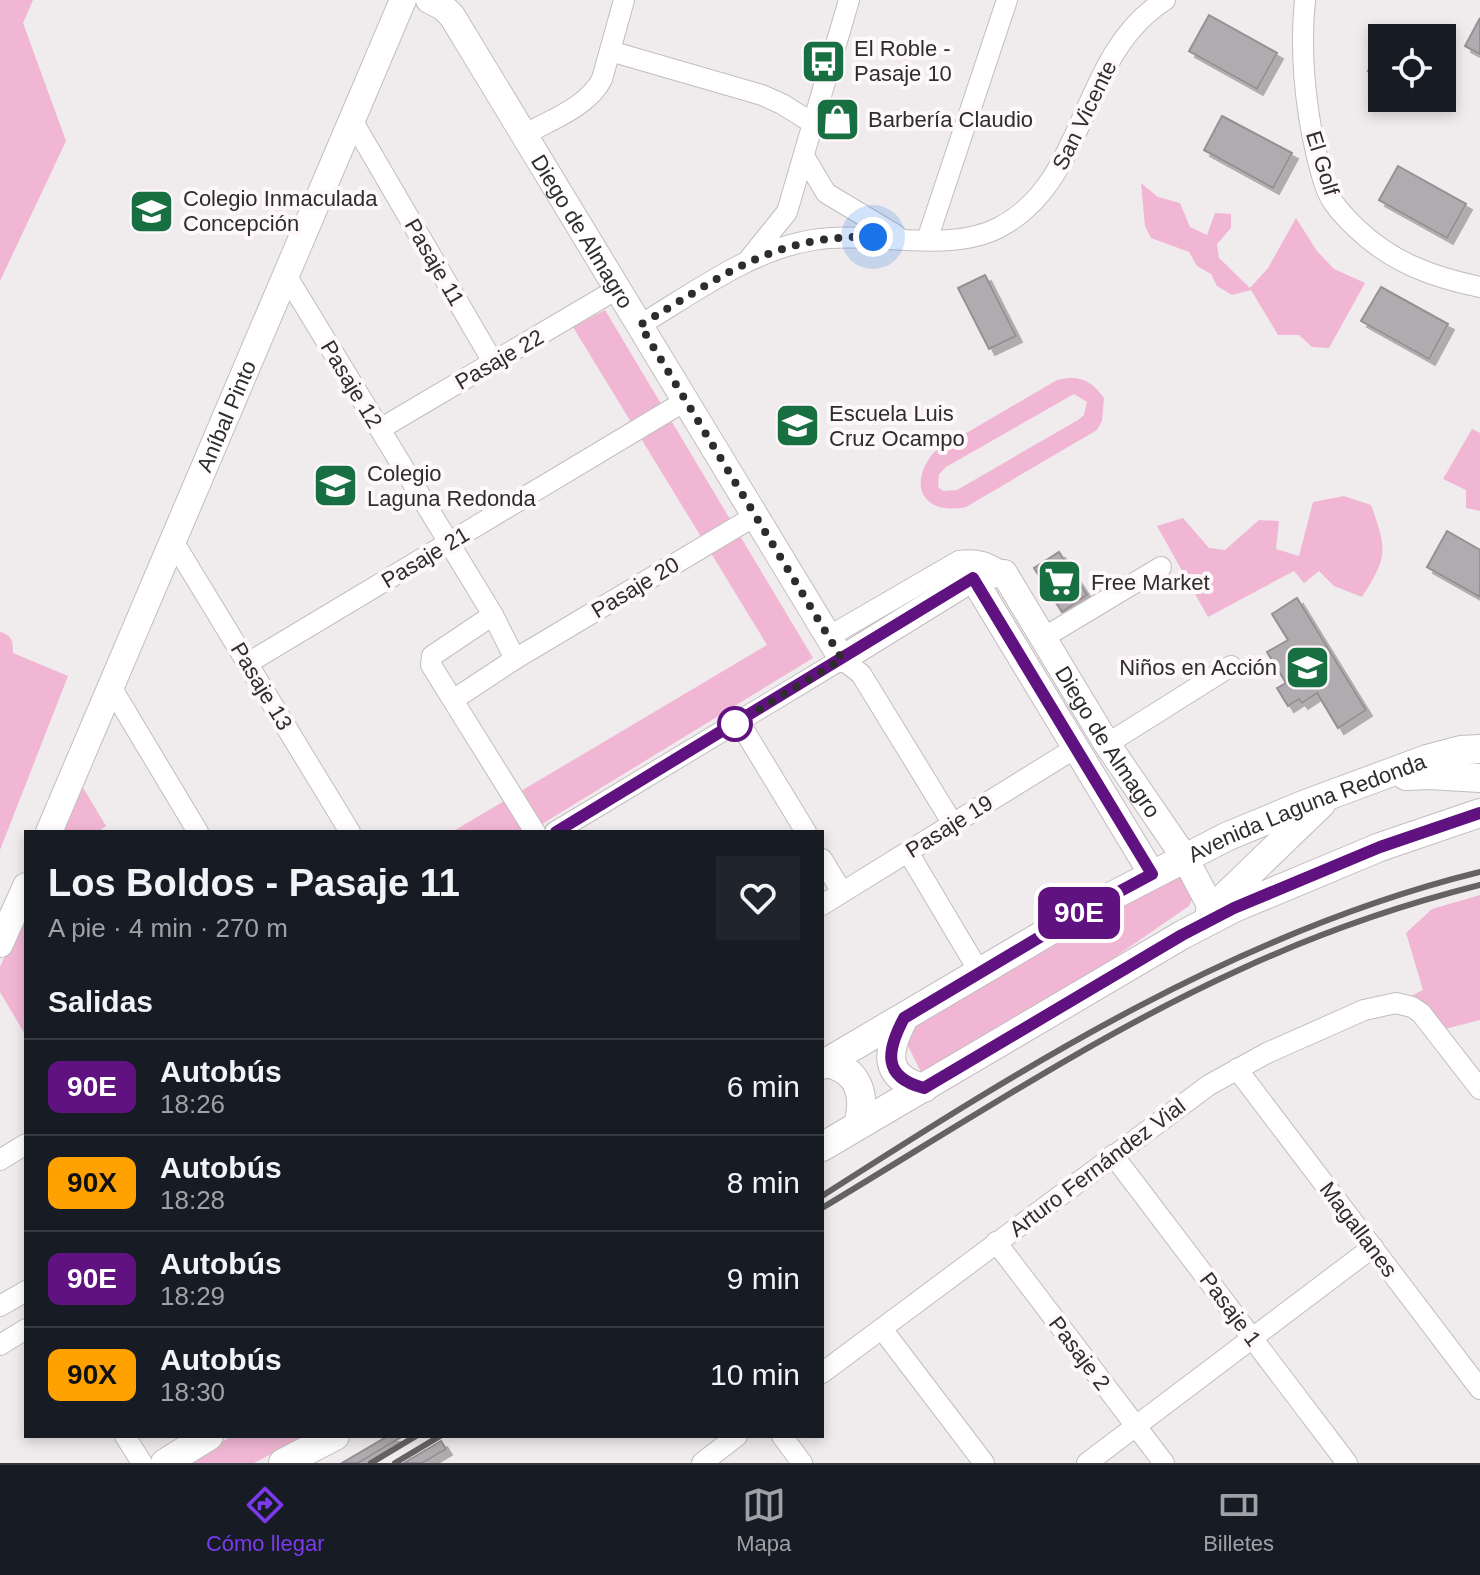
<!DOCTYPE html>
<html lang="es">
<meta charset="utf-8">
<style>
:root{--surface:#171b24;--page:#20242c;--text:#f1f3f6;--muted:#9ea1a6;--line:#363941;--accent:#7c3aed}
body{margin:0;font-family:Helvetica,sans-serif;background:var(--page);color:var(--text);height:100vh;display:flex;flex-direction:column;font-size:30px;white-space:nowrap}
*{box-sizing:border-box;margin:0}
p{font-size:26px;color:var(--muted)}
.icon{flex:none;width:44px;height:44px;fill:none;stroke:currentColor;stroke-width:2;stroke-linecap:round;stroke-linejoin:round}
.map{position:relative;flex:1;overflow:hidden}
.details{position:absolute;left:24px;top:830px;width:800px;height:608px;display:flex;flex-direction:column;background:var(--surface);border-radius:0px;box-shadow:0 4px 12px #0003}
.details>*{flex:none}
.badge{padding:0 16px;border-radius:12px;font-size:28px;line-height:52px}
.controls{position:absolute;left:1368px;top:24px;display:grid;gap:16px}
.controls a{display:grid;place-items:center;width:88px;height:88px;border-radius:0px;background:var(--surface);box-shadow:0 4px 12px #0003;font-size:40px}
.you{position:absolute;width:40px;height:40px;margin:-20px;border:6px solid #fff;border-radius:50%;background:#1a73e8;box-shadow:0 0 0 12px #1a73e833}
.map>.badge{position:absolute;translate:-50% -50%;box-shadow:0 0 0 4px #fff}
h2{padding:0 24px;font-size:30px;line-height:72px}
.round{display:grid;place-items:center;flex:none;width:84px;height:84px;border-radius:0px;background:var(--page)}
.summary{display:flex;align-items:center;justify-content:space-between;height:136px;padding:0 24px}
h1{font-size:38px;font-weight:700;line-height:60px}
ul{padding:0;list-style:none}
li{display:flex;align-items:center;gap:24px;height:96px;padding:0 24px;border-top:2px solid var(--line)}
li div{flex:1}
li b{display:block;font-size:30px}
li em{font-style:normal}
li .badge{min-width:88px;font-weight:700;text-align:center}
.menu{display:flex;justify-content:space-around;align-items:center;height:112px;border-top:2px solid var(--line);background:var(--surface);font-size:22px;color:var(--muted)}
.menu a{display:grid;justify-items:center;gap:4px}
.menu .on{color:var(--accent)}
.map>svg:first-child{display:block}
.green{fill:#f1b6d4;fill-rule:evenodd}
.building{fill:#b0abae;stroke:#959093;stroke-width:2;filter:url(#shadow)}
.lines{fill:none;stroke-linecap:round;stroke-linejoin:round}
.minor-casing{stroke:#c2bdbf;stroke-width:22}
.tertiary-casing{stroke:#c2bdbf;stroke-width:28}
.secondary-casing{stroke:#c2bdbf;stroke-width:30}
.minor{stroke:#fff;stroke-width:20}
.tertiary{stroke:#fff;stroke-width:26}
.secondary{stroke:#fff;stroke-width:28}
.rail{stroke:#656263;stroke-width:6}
.line-casing{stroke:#fff;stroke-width:18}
.line{stroke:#5f1280;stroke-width:12}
.walk{stroke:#2e2c2d;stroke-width:8;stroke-dasharray:0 14.4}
.stop-dot{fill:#fff;stroke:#5f1280;stroke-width:4}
.labels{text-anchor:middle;stroke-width:8;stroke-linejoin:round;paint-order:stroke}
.poi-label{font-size:22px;fill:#2e2c2d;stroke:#fef8fb;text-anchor:start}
.street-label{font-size:22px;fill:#2e2c2d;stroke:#fef8fb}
</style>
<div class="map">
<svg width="1480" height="1463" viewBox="0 0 1480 1463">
<defs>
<filter id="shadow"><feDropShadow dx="6" dy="6" stdDeviation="0" flood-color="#0004"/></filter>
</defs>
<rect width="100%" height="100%" fill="#f0ebed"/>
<g class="green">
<polygon points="0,0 33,0 23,23 66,141 0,281"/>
<polygon points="1141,183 1158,197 1180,203 1190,227 1207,235 1215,213 1231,214 1231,228 1217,244 1219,258 1250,288 1268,268 1296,218 1317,251 1334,269 1365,283 1329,348 1312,347 1299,335 1278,335 1251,290 1232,295 1217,286 1211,274 1197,266 1189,252 1151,238 1145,226"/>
<polygon points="605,310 813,658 529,832 452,832 767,645 573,327"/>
<path d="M1068,378C1085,377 1095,385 1104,398L1102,421L1097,430L966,507C923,516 907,485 934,452L1057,380ZM1074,394L1087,402L1084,415L1078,420L957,490L943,491L938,487L939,474L946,467Z"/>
<polygon points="1472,429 1480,433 1480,511 1466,508 1466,490 1443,479"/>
<path d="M1344,496L1371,505C1387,549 1388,557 1362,597L1334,586L1319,571L1304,583L1294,571L1208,617L1157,526L1183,518L1209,548L1225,550L1259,520L1279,521L1276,549L1299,556L1313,502Z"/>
<path d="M0,632C12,635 13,641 13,653L68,676L0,850Z"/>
<polygon points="82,786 106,826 98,832 64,832"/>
<polygon points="1184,871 1195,893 1189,906 928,1086 900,1030 1131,894"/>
<polygon points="1480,895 1480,1020 1441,1030 1403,1000 1423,990 1406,933 1432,909"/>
<polygon points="26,909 26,1036 0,992 0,967"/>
<polygon points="232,1436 306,1436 254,1463 188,1463"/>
</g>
<g class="building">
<polygon points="1209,15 1277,53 1257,89 1189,51"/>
<polygon points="1480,18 1480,54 1465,46"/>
<polygon points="1382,46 1382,79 1368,71"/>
<polygon points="1222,116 1292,153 1273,188 1204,150"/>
<polygon points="1398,166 1466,204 1447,238 1379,200"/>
<polygon points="985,275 1016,336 989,349 958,288"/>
<polygon points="1381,287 1448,324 1429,359 1361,321"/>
<polygon points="1447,531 1480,550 1480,597 1427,567"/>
<polygon points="1059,552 1087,595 1062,612 1034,568"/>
<polygon points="1297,598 1366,710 1338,728 1317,693 1302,703 1299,699 1288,706 1277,688 1286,683 1267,652 1288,640 1272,614"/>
<polygon points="388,1436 403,1436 358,1463 342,1463"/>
<polygon points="441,1441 446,1449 422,1463 404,1463"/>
</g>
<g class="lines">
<defs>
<g id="minor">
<path d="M1305,0C1301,39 1303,77 1309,116C1313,140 1318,165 1326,188C1331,203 1344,216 1355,227C1391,262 1432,277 1480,287"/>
<polyline points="610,51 762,95 782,104 814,124"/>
<polyline points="352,120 493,362"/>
<path d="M524,135C550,120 588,107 602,79L624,0"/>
<polyline points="804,156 826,193 896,235"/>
<polyline points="927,240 1007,0"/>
<polyline points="750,258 787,212 849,0"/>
<polyline points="286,275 493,615"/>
<path d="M640,325C694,293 750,250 813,240C871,230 948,255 1000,227C1089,180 1078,55 1165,0"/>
<polyline points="380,429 617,289"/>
<polyline points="173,541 350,832"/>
<path d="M828,637L959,561C978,558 988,563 1004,573"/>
<polyline points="1043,638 1161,567"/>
<polyline points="515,659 755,516"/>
<polyline points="248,663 685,401"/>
<polyline points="111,687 198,832"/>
<polyline points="453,700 515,659 493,615 432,656 431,665 535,832"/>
<polyline points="739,722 806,832"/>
<polyline points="1107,744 1231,666"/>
<polyline points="555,832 842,659 861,674 953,824"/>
<polyline points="908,852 980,973"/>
<polyline points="822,859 842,892"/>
<polyline points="822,905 1077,747"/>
<polyline points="1237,1069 1480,1389"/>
<polyline points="1113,1155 1347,1463"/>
<polyline points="0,1160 26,1144"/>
<polyline points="996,1242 1164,1463"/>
<polyline points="0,1306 26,1291"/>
<polyline points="882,1329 984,1463"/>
<polyline points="0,1345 26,1329"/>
<polyline points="822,1373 1209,1085 1267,1053 1364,1010 1396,1003 1412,1007 1421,1013 1480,1089"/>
<polyline points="125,1436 142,1463"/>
<polyline points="782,1436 802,1463"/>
<polyline points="702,1463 737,1436"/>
<polyline points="1087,1463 1373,1247"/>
</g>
<g id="tertiary">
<path id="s1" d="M429,0L443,7L452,16L842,659L973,578L1004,573L1107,744L1185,858L1212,909"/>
<polyline points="973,578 1152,874"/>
<path id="s2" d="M49,832L403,0"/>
<polyline points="0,944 26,886"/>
</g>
<g id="secondary">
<polyline points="1406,776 1430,775 1480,778"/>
<polyline points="1210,911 1321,804"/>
<path d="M904,1018C887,1050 881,1077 924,1088"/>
<path d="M825,1063C860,1069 866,1096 858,1125"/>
<path id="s3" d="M822,1065L1085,910L1226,837L1303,805L1427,759L1461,750L1480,749"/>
<polyline points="822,1147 1182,935 1234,908 1380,847 1480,813"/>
<polyline points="165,1463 209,1436"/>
<polyline points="283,1463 335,1436"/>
</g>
</defs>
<use href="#minor" class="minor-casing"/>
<use href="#tertiary" class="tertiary-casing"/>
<use href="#secondary" class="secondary-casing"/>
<use href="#minor" class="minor"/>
<use href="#tertiary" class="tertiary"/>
<use href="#secondary" class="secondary"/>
<g class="rail">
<path d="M822,1196C1028,1064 1240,931 1480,872"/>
<path d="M822,1208C957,1127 1096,1035 1239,970C1317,934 1397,906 1480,885"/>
<polyline points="371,1463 416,1436"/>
<polyline points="395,1463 440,1436"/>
</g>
</g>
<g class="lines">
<defs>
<path id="line" d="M556,832L973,578L1152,874L1085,910L904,1018C887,1050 881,1077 924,1088L1182,935L1234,908L1380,847L1480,813"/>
</defs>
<use href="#line" class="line-casing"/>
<use href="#line" class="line"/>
<path class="walk" d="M735,724L842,659L640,325C722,277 773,234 873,237"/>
</g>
<defs>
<symbol id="bus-square" viewBox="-11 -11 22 22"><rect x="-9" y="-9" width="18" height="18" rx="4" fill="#186f42" stroke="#fef8fb"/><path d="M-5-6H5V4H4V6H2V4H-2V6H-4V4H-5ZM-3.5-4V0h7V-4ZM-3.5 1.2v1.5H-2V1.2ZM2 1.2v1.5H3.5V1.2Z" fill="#fff"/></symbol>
<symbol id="shop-square" viewBox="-11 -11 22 22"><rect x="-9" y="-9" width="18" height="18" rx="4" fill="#186f42" stroke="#fef8fb"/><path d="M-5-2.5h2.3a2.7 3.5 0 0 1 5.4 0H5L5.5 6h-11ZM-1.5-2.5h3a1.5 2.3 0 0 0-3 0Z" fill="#fff"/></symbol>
<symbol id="school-square" viewBox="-11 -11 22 22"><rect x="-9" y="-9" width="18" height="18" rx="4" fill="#186f42" stroke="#fef8fb"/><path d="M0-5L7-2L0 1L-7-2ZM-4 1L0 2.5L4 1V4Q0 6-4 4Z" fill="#fff"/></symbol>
<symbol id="supermarket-square" viewBox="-11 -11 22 22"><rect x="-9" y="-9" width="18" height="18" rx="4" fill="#186f42" stroke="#fef8fb"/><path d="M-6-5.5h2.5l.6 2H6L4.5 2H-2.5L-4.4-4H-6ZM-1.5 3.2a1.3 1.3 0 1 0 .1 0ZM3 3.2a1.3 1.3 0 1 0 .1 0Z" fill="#fff"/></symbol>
</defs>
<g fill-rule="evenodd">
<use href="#bus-square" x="798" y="36" width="51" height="51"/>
<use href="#shop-square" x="812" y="94" width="51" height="51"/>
<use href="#school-square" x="126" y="186" width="51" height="51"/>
<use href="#school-square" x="772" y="400" width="51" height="51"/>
<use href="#school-square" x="310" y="460" width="51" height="51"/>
<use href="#supermarket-square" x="1034" y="556" width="51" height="51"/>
<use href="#school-square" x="1282" y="642" width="51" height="51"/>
</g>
<circle class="stop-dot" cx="735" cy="724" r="16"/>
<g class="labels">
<g class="poi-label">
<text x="854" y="56">El Roble -<tspan x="854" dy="25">Pasaje 10</tspan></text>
<text x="868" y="127">Barbería Claudio</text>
<text x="183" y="206">Colegio Inmaculada<tspan x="183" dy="25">Concepción</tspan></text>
<text x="829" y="421">Escuela Luis<tspan x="829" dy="25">Cruz Ocampo</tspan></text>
<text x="367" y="481">Colegio<tspan x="367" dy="25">Laguna Redonda</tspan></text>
<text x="1091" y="590">Free Market</text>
<text x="1277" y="675" text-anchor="end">Niños en Acción</text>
</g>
<g class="street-label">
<text transform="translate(1084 115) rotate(-64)" y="8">San Vicente</text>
<text transform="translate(1323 163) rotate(73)" y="8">El Golf</text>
<text dy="8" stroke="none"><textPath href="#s1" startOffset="280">Diego de Almagro</textPath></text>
<text transform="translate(435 262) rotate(60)" y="8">Pasaje 11</text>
<text transform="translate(499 359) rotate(-30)" y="8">Pasaje 22</text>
<text transform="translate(352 384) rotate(59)" y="8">Pasaje 12</text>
<text dy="8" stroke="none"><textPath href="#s2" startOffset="452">Aníbal Pinto</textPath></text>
<text transform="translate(425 557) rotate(-31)" y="8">Pasaje 21</text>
<text transform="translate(635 587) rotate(-31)" y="8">Pasaje 20</text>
<text transform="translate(262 686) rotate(59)" y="8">Pasaje 13</text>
<text dy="8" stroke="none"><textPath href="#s1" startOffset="1164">Diego de Almagro</textPath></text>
<text dy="8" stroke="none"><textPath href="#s3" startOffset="550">Avenida Laguna Redonda</textPath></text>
<text transform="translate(949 826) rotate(-32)" y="8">Pasaje 19</text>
<text transform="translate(1097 1167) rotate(-37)" y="8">Arturo Fernández Vial</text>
<text transform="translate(1359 1229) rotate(53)" y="8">Magallanes</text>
<text transform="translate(1231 1309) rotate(53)" y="8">Pasaje 1</text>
<text transform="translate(1080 1353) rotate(53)" y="8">Pasaje 2</text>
</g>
</g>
</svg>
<div class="controls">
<a><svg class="icon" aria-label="locate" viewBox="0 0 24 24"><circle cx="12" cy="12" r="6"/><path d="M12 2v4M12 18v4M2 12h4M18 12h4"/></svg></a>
</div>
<div class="you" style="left:873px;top:237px"></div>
<b class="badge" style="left:1079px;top:913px;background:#5f1280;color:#fff">90E</b>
<section class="details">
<div class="summary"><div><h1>Los Boldos - Pasaje 11</h1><p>A pie · 4 min · 270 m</p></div><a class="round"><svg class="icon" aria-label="heart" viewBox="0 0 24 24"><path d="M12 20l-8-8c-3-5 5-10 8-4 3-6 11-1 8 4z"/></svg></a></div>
<h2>Salidas</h2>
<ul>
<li><span class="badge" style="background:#5f1280;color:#fff">90E</span><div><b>Autobús</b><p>18:26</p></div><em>6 min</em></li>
<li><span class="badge" style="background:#ffa200;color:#111">90X</span><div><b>Autobús</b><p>18:28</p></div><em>8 min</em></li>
<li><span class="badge" style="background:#5f1280;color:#fff">90E</span><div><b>Autobús</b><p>18:29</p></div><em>9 min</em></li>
<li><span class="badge" style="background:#ffa200;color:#111">90X</span><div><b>Autobús</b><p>18:30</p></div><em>10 min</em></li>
</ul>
</section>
</div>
<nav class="menu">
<a class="on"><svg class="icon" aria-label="directions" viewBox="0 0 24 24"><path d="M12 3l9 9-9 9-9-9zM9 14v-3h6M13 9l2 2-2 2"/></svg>Cómo llegar</a>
<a><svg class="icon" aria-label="map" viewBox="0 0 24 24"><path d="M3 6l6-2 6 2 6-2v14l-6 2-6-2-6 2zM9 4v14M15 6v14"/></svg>Mapa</a>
<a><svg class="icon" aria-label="tickets" viewBox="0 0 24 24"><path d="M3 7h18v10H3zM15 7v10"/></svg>Billetes</a>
</nav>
